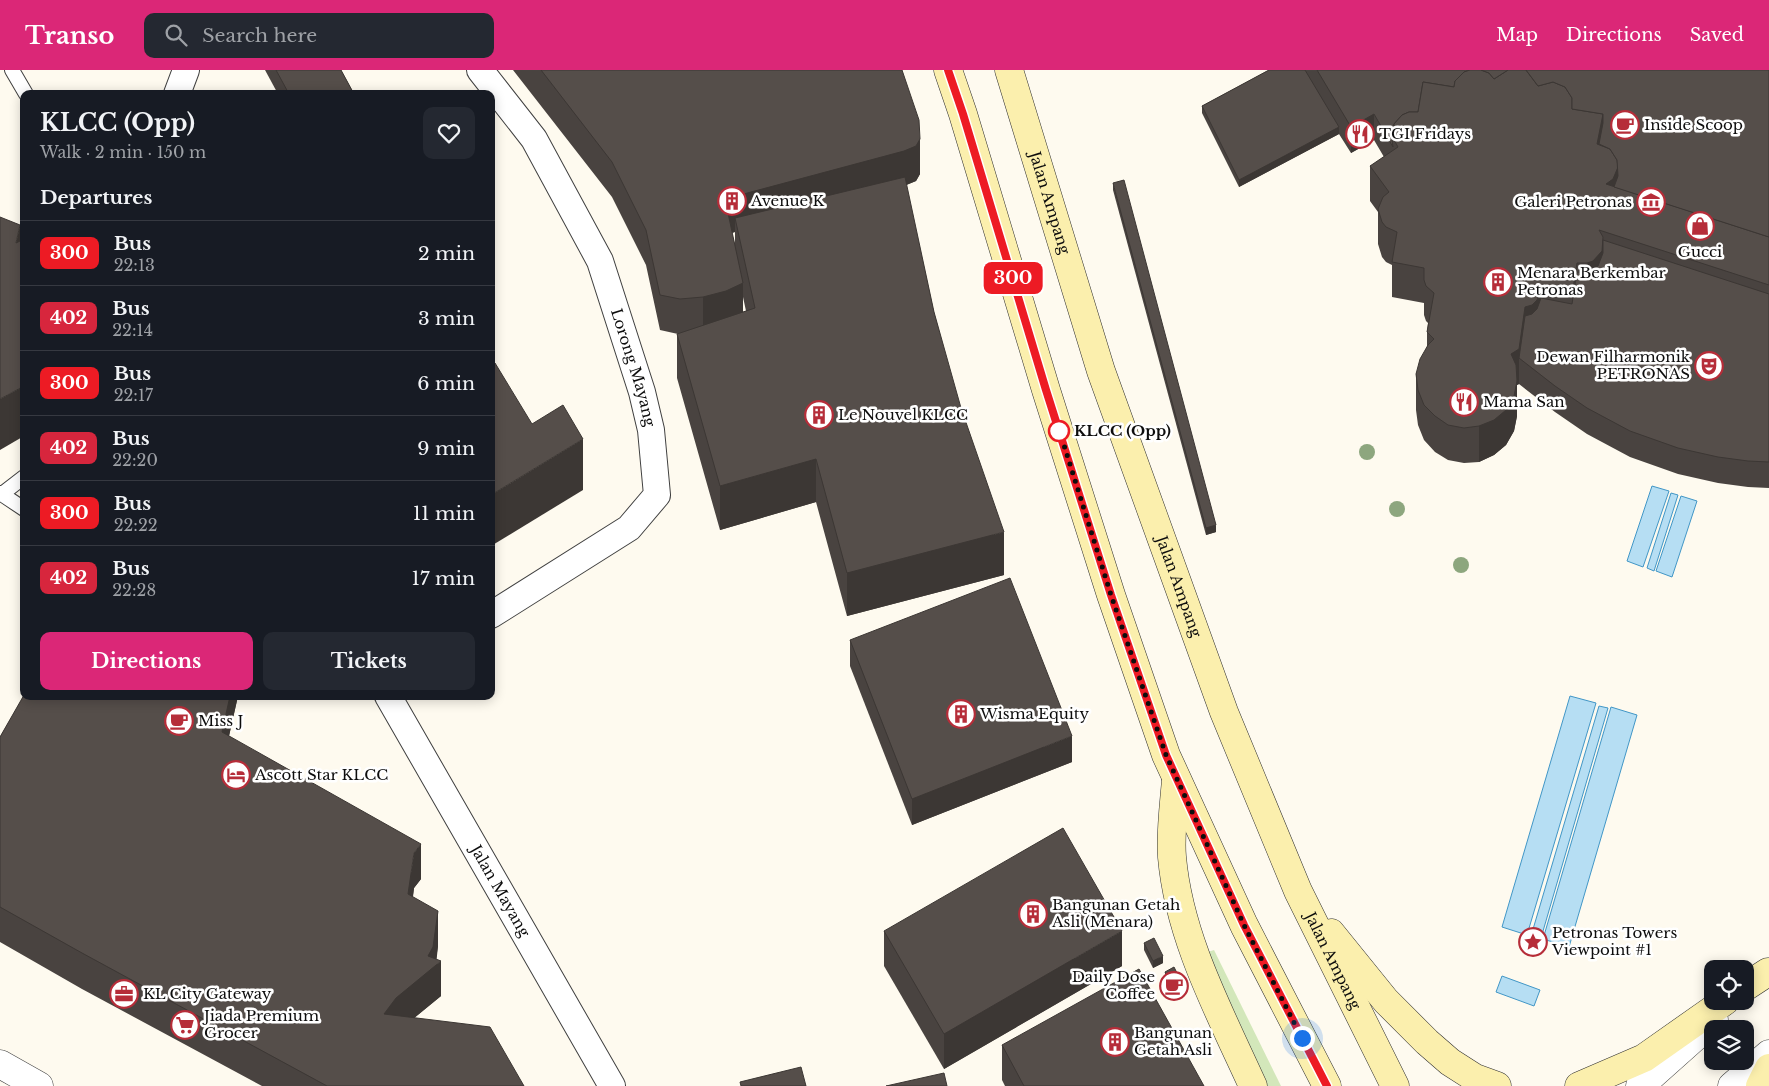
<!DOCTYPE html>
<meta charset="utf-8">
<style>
:root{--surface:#171b24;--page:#242831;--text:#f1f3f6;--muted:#9ea1a6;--line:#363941;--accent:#db2777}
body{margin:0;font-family:"Libre Baskerville",serif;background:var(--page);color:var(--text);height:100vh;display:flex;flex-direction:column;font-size:19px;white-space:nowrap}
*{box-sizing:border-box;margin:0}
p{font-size:16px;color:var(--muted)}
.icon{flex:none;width:28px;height:28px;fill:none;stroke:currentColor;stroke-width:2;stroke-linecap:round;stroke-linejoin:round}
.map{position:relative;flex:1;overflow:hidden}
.details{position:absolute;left:20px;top:20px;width:475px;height:610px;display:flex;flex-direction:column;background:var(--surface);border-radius:10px;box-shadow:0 2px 12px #0003}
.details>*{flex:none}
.badge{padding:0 10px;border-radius:8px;font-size:18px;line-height:32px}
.fabs{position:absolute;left:1704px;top:890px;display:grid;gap:10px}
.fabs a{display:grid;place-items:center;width:50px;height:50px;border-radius:10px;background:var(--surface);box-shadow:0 2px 12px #0003;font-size:25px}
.you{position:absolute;width:25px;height:25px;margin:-12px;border:4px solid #fff;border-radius:50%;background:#1a73e8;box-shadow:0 0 0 8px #1a73e833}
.map>.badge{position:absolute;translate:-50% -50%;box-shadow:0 0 0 2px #fff}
h2{padding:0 20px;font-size:19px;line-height:45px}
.round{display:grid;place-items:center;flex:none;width:52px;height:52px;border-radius:10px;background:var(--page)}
.headline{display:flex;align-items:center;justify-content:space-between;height:85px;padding:0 20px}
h1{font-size:24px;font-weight:700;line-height:38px}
.action{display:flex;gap:10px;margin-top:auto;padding:10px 20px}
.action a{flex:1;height:58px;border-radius:10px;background:var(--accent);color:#fff;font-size:20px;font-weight:700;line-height:58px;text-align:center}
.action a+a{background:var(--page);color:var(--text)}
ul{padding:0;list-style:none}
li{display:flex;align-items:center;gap:15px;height:65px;padding:0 20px;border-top:1px solid var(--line)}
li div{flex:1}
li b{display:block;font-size:19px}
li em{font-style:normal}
li .badge{min-width:55px;font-weight:700;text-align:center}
header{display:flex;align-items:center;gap:30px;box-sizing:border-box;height:70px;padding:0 25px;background:var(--accent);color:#fff}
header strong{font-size:24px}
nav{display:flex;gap:28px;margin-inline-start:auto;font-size:18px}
.search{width:350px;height:45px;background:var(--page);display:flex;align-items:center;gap:12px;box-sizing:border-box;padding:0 18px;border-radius:10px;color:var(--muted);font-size:19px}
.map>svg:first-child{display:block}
.green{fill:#d3e7ba}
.water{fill:#b6def3;stroke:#4196c6}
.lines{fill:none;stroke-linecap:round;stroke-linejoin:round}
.service-casing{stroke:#404040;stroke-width:16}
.minor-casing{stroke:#404040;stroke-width:28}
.tertiary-casing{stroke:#404040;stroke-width:29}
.secondary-casing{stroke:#2f2f2f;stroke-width:29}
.service{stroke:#fff;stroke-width:14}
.minor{stroke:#fff;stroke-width:26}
.tertiary{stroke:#fff;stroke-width:28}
.secondary{stroke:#fbefad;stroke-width:28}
.tree{fill:#8da67e}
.wall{fill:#494340;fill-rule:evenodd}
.shaded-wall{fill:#3c3734}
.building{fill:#554e4a;stroke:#3c3734}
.line-casing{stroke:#fff;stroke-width:11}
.line{stroke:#ed1b24;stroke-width:8}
.walk{stroke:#0d0d0d;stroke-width:5;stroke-dasharray:0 9}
.stop-dot{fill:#fff;stroke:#ed1b24;stroke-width:2.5}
.labels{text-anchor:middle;stroke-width:5;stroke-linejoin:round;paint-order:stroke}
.poi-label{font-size:15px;fill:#0d0d0d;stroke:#fff;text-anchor:start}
.street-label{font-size:15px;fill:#0d0d0d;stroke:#fff}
.stop-label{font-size:15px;font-weight:bold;fill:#0d0d0d;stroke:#fff;text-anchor:start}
</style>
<header>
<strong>Transo</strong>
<div class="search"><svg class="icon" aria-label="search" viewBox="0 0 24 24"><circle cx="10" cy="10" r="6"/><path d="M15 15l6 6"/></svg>Search here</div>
<nav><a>Map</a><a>Directions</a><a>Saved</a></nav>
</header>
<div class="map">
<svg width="1769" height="1016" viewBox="0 0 1769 1016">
<rect width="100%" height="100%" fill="#fefaef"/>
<polygon class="green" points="1214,880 1281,1016 1264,1016 1205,883"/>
<g class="water">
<polygon points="1652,416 1669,421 1643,497 1627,491"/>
<polygon points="1671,423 1678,425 1654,501 1647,498"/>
<polygon points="1681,426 1697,431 1672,507 1656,501"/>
<polygon points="1570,626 1596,633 1527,865 1502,857"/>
<polygon points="1599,636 1608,638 1541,868 1531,866"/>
<polygon points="1611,637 1637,645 1569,877 1543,869"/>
<polygon points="1502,906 1540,920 1534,936 1496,922"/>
</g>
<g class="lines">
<defs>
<g id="service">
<polyline points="12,0 26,24"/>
<polyline points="0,423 24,439"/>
<polyline points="2,424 24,407"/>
</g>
<g id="minor">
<path id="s1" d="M480,0L534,69L600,191L642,322L651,360L657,425L629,458L491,545"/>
<polyline points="177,24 186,0"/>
<path id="s2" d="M388,626L612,1016"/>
</g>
<g id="tertiary">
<polyline points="0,994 39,1016"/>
<polyline points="1640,1016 1714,950"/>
<polyline points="1732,1016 1769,984"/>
</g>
<g id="secondary">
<polyline points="948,0 963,44 1046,320 1111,525 1166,685 1244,855 1327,1016"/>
<path id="s3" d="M1009,0L1101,301L1224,642L1298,821L1395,1016"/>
<path d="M1176,710C1174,734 1170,764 1172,787C1179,868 1220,943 1253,1016"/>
<polyline points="1331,863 1386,931 1427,972 1450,992 1475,1008 1497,1016"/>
<polyline points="1745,917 1768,902"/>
<polyline points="1579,1016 1644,988 1725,931"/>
<polyline points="1760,1016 1769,998"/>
</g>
</defs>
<use href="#service" class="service-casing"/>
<use href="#minor" class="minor-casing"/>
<use href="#tertiary" class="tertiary-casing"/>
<use href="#secondary" class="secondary-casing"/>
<use href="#service" class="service"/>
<use href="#minor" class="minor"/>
<use href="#tertiary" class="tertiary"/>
<use href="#secondary" class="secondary"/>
</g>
<g class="tree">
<circle cx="1367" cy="382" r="8"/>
<circle cx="1397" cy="439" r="8"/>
<circle cx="1461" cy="495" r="8"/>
</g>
<g class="wall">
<polygon points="265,0 341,0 354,24 278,24"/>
<path d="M513,0H902L920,104L916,111L906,115L934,242L1004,505L847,546L816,432L720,460L677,308V264H678L660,260L646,195L612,127ZM735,162V175L732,163ZM743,227L746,241L743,242Z"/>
<polygon points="1269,0 1769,0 1769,418 1748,417 1718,413 1678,404 1630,387 1587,364 1555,342 1519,314 1517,315 1517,346 1514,361 1506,375 1494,385 1479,392 1464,393 1448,390 1435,382 1424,370 1418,355 1416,340 1416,304 1427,277 1427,262 1428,253 1426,251 1424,245 1424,233 1392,227 1392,195 1386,192 1382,187 1378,174 1378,142 1370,131 1370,96 1384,87 1374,70 1351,83 1339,64 1239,117 1202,43 1202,36"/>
<polygon points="1113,113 1216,462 1206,465 1113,120"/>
<polygon points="850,570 1072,692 912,755 850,596"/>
<polygon points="24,626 238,626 229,666 421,809 414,818 413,827 438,876 436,889 441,926 414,948 524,1016 262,1016 82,919 0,872 0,667"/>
<polygon points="884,861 1122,896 944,999 884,896"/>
<polygon points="1144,873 1163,893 1153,898 1144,880"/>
<polygon points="1165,902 1183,922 1173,927 1165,909"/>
<polygon points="1002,975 1204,1016 1005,1016 1002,1010"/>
</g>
<g class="shaded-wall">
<polygon points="1374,44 1374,70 1351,83 1351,57"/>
<polygon points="1603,44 1603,79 1597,74"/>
<polygon points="1339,57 1339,64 1239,117 1239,110"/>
<polygon points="920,69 920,104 916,111 904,116 735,148 735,162 725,164 725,129"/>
<polygon points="1618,97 1618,127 1606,114"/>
<polygon points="20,155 20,206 16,173"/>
<polygon points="1603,167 1603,202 1587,229 1587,193"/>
<polygon points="1577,193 1577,228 1572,260 1572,225"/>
<polygon points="743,213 743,249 703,262 703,227"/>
<polygon points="1541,219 1541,254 1519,288 1519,314 1517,315 1517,346 1514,361 1506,375 1494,385 1479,392 1479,356 1511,284 1525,237"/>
<polygon points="24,316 24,366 0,380 0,329"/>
<polygon points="583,369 583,420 491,476 491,425"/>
<polygon points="816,389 816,432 720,460 720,416"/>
<polygon points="1216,455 1216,462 1206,465 1206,458"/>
<polygon points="1004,462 1004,505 847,546 847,503"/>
<polygon points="230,626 238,626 222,697 222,662"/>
<polygon points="1072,666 1072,692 912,755 912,729"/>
<polygon points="421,774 421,809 414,818 408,859 408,824 414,783"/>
<polygon points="438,841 438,876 436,895 441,891 441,926 396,963 384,944 428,886"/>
<polygon points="1122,861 1122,896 944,999 944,964"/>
<polygon points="1163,886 1163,893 1153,898 1153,891"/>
<polygon points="1183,915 1183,922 1173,927 1173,920"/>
</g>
<g class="building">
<polygon points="276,0 341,0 354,24 289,24"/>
<polygon points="541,0 902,0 919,50 920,69 916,76 904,81 725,129 743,213 726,221 703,227 680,229 660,225 646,160 612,92"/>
<polygon points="1269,0 1305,0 1339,57 1239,110 1202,36"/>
<polygon points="1317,0 1470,0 1464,2 1455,11 1454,17 1423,12 1418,42 1409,42 1402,45 1394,54 1393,68 1392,70 1393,77 1374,44 1351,57"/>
<polygon points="1470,0 1481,0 1489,3 1494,9 1508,0 1526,0 1538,16 1553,12 1565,17 1572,28 1572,39 1603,44 1597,74 1610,79 1617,90 1618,97 1613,109 1606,114 1769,167 1769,215 1599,160 1603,167 1602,181 1593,191 1587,193 1577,193 1572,225 1541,219 1537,230 1532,235 1525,237 1519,279 1511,284 1516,295 1517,311 1514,326 1506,340 1494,350 1479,356 1464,358 1448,355 1435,346 1424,335 1418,320 1416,304 1420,289 1428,275 1434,269 1427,262 1434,223 1426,216 1424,210 1424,198 1392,192 1397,162 1386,157 1382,152 1378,139 1383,127 1389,122 1370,96 1398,77 1393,68 1394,54 1402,45 1409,42 1418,42 1423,12 1454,17 1455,11 1464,2"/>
<polygon points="1481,0 1508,0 1494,9 1489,3"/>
<polygon points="1526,0 1769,0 1769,167 1614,117 1618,106 1617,90 1610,79 1599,74 1603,53 1603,44 1572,39 1572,28 1565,17 1553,12 1538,16"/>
<polygon points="905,107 934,242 961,338 1004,462 847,503 816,389 720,416 677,264 755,238 735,148"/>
<polygon points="1124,110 1216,455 1206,458 1113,113"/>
<polygon points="0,147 20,155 16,173 24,169 24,316 0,329"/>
<polygon points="1603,170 1769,224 1769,392 1748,391 1718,387 1678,378 1630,361 1587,338 1555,316 1519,288 1525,246 1532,244 1537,239 1541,228 1572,234 1577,202 1587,203 1598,196 1603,183"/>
<polygon points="495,293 532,354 563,335 583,369 491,425 491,296"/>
<polygon points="1010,508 1072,666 912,729 850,570"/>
<polygon points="24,625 24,626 230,626 222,662 421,774 414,783 408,824 438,841 433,877 428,886 441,891 396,928 384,944 490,957 524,1016 327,1016 82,883 0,837 0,667"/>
<polygon points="1063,758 1122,861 944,964 884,861"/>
<polygon points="1154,868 1163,886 1153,891 1144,873"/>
<polygon points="1174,897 1183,915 1173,920 1165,902"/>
<polygon points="1139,899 1204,1016 1024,1016 1002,975"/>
<polygon points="801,997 806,1016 741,1016 740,1012"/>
<polygon points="944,1003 947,1016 886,1016"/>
</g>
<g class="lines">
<defs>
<polyline id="line" points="948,0 963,44 1046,320 1111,525 1166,685 1244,855 1327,1016"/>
</defs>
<use href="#line" class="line-casing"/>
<use href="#line" class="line"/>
<polyline class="walk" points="1059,361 1058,356 1111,525 1166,685 1244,855 1302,968"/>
</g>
<defs>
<symbol id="cafe-ring" viewBox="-11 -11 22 22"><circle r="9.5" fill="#fff" stroke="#b62d39" stroke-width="1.5"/><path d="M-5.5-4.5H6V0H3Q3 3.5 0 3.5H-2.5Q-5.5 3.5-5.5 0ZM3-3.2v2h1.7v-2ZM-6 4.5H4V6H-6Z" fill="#b62d39"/></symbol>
<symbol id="restaurant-ring" viewBox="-11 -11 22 22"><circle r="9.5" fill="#fff" stroke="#b62d39" stroke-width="1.5"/><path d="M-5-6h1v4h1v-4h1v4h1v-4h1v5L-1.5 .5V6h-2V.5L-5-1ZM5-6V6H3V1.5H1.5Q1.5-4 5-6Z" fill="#b62d39"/></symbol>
<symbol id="building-ring" viewBox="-11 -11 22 22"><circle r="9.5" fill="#fff" stroke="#b62d39" stroke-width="1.5"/><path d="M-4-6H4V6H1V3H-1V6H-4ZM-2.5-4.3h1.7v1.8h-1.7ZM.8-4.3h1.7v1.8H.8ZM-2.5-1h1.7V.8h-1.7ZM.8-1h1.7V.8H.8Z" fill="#b62d39"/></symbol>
<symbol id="museum-ring" viewBox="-11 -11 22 22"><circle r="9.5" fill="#fff" stroke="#b62d39" stroke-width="1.5"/><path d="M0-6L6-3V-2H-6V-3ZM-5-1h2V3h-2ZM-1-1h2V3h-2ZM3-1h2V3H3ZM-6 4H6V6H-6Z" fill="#b62d39"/></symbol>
<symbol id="shop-ring" viewBox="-11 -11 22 22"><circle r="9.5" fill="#fff" stroke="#b62d39" stroke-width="1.5"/><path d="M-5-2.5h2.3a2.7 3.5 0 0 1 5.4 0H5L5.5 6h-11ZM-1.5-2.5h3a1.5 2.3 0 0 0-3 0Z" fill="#b62d39"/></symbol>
<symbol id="theatre-ring" viewBox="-11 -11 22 22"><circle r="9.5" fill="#fff" stroke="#b62d39" stroke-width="1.5"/><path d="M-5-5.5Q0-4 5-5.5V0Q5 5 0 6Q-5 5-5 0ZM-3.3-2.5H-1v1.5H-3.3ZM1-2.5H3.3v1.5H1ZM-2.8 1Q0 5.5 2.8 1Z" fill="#b62d39"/></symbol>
<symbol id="hotel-ring" viewBox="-11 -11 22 22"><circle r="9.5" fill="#fff" stroke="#b62d39" stroke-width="1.5"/><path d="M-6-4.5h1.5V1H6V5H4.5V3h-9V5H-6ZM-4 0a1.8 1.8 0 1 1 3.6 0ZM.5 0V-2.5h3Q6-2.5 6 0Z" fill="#b62d39"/></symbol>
<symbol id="sight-ring" viewBox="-11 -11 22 22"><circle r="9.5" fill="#fff" stroke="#b62d39" stroke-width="1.5"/><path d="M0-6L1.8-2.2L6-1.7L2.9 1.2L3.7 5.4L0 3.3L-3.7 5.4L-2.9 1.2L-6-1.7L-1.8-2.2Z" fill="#b62d39"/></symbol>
<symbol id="office-ring" viewBox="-11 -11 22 22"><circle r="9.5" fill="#fff" stroke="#b62d39" stroke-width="1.5"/><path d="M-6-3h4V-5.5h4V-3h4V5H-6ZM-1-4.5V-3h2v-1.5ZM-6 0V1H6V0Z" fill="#b62d39"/></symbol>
<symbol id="supermarket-ring" viewBox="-11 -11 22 22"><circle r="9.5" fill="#fff" stroke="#b62d39" stroke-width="1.5"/><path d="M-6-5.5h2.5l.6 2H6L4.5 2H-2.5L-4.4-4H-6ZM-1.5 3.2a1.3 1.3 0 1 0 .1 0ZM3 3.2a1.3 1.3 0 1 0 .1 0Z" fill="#b62d39"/></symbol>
</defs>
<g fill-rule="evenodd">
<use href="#cafe-ring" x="1609" y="39" width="32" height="32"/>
<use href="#restaurant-ring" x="1344" y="48" width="32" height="32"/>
<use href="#building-ring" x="716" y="115" width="32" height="32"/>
<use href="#museum-ring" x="1635" y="116" width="32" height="32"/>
<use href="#shop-ring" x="1684" y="140" width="32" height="32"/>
<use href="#building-ring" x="1482" y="196" width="32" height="32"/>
<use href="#theatre-ring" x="1693" y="280" width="32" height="32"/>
<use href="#restaurant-ring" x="1448" y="316" width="32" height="32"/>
<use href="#building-ring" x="803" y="329" width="32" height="32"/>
<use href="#building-ring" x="945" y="628" width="32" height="32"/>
<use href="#cafe-ring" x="163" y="635" width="32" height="32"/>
<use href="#hotel-ring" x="220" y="689" width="32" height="32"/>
<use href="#building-ring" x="1017" y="828" width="32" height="32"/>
<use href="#sight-ring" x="1517" y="856" width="32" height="32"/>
<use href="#cafe-ring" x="1158" y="900" width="32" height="32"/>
<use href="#office-ring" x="108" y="908" width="32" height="32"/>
<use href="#supermarket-ring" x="169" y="939" width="32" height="32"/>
<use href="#building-ring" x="1099" y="956" width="32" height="32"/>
</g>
<circle class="stop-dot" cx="1059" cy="361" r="10"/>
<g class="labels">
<g class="poi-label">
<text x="1644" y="60">Inside Scoop</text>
<text x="1379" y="69">TGI Fridays</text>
<text x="751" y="136">Avenue K</text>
<text x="1632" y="137" text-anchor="end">Galeri Petronas</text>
<text x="1700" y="187" text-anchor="middle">Gucci</text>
<text x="1517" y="208">Menara Berkembar<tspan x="1517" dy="17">Petronas</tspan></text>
<text x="1690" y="292" text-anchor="end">Dewan Filharmonik<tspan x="1690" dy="17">PETRONAS</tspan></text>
<text x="1483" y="337">Mama San</text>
<text x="838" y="350">Le Nouvel KLCC</text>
<text x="980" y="649">Wisma Equity</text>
<text x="198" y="656">Miss J</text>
<text x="255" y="710">Ascott Star KLCC</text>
<text x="1052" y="840">Bangunan Getah<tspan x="1052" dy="17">Asli (Menara)</tspan></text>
<text x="1552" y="868">Petronas Towers<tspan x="1552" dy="17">Viewpoint #1</tspan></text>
<text x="1155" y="912" text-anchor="end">Daily Dose<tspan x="1155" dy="17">Coffee</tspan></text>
<text x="143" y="929">KL City Gateway</text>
<text x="204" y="951">Jiada Premium<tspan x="204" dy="17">Grocer</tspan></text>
<text x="1134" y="968">Bangunan<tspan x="1134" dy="17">Getah Asli</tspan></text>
</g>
<g class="street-label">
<text dy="5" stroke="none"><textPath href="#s3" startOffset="139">Jalan Ampang</textPath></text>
<text dy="5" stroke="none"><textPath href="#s1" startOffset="338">Lorong Mayang</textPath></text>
<text dy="5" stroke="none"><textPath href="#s3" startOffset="544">Jalan Ampang</textPath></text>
<text dy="5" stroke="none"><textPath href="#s2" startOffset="225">Jalan Mayang</textPath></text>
<text dy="5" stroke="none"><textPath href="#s3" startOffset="949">Jalan Ampang</textPath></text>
</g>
<g class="stop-label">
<text x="1074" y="366">KLCC (Opp)</text>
</g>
</g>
</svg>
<div class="fabs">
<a><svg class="icon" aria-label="locate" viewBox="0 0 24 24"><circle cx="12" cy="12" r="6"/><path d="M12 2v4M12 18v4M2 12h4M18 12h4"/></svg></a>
<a><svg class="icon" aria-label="layers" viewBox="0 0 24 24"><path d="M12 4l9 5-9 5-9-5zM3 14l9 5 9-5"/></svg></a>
</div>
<div class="you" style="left:1302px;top:968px"></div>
<b class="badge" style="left:1013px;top:208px;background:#ed1b24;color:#fff">300</b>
<section class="details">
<div class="headline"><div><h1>KLCC (Opp)</h1><p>Walk · 2 min · 150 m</p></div><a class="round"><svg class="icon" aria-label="heart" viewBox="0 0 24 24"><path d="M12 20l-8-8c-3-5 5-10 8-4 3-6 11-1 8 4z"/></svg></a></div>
<h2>Departures</h2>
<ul>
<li><span class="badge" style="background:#ed1b24;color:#fff">300</span><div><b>Bus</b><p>22:13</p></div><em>2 min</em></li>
<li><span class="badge" style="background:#d7263d;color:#fff">402</span><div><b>Bus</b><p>22:14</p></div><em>3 min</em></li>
<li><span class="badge" style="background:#ed1b24;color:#fff">300</span><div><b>Bus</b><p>22:17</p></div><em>6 min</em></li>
<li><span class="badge" style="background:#d7263d;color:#fff">402</span><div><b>Bus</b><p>22:20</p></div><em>9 min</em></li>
<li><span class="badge" style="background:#ed1b24;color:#fff">300</span><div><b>Bus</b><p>22:22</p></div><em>11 min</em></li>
<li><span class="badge" style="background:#d7263d;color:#fff">402</span><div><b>Bus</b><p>22:28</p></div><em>17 min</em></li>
</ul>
<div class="action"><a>Directions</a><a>Tickets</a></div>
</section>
</div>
